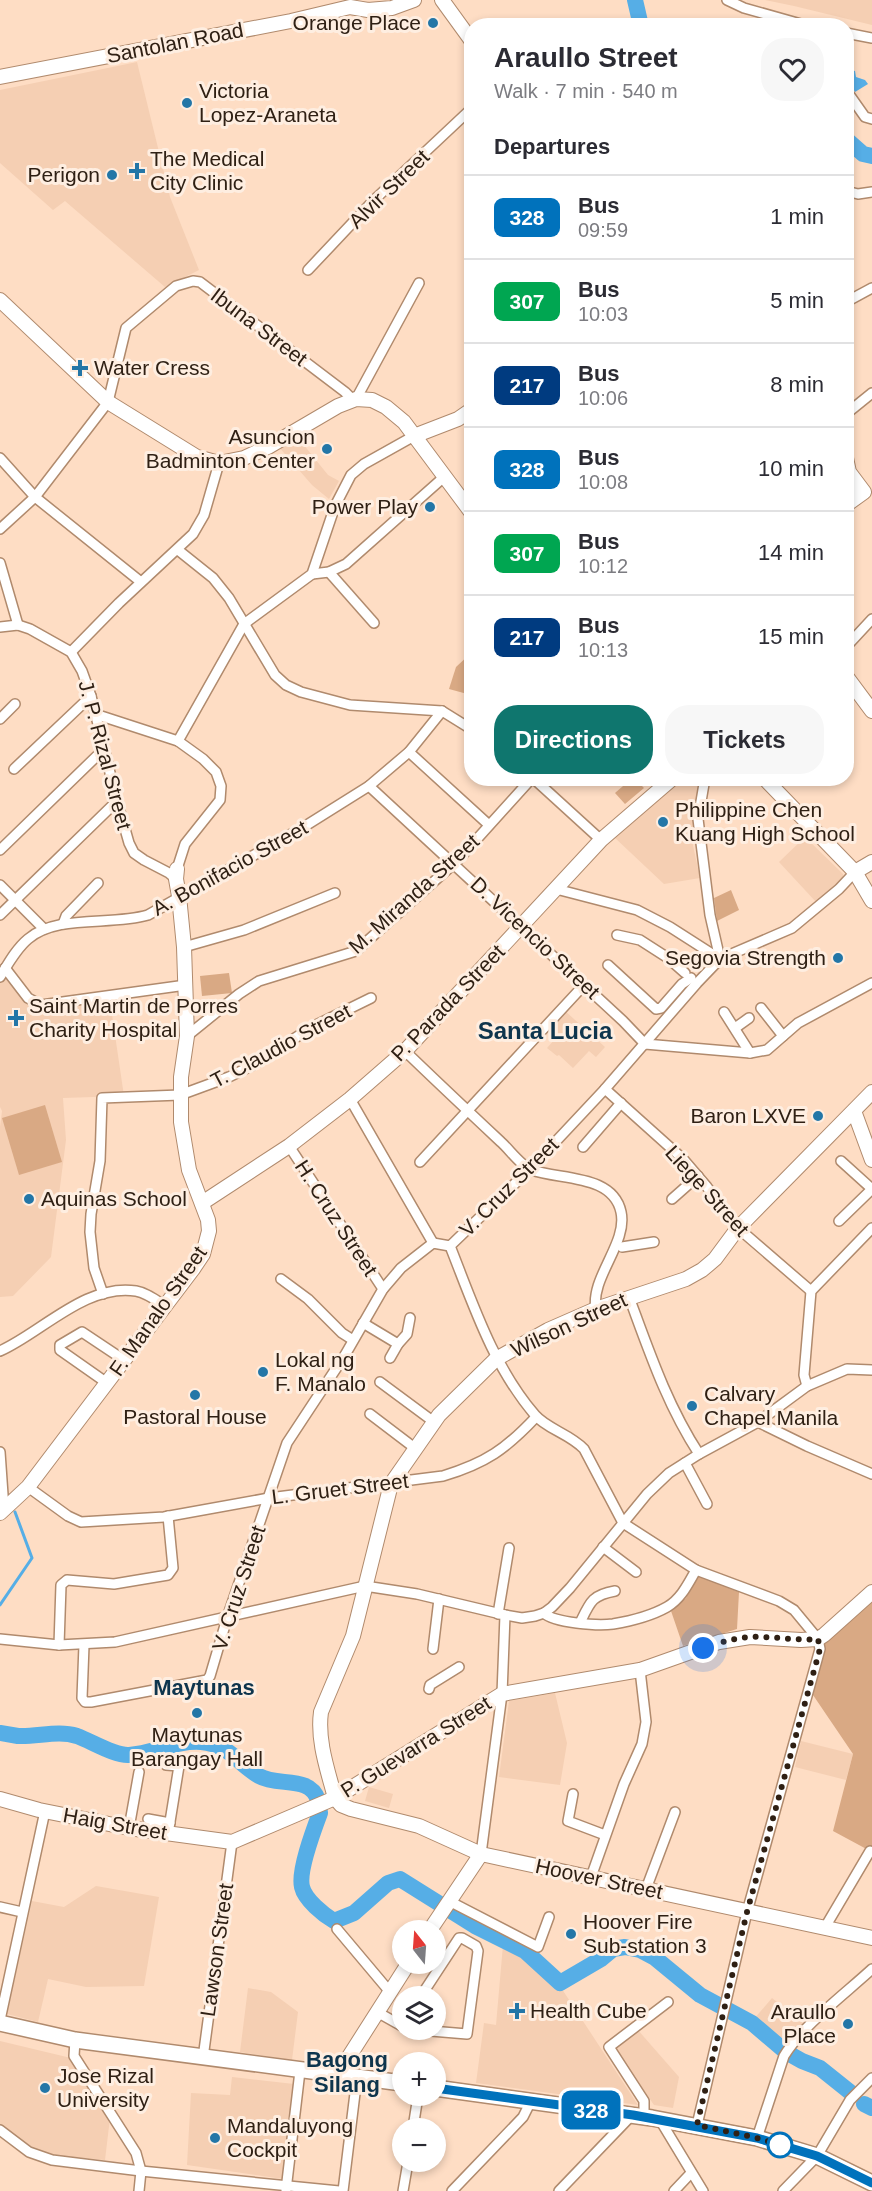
<!DOCTYPE html>
<meta charset="utf-8">
<style>
:root{--surface:#fff;--page:#f7f7f7;--text:#2b2b33;--muted:#7c7c81;--line:#e1e1e2;--accent:#0f766e}
body{margin:0;font-family:Arial,sans-serif;background:var(--page);color:var(--text);height:100vh;display:flex;flex-direction:column;font-size:22px;white-space:nowrap}
*{box-sizing:border-box;margin:0}
p{font-size:20px;color:var(--muted)}
.icon{flex:none;width:33px;height:33px;fill:none;stroke:currentColor;stroke-width:2;stroke-linecap:round;stroke-linejoin:round}
.map{position:relative;flex:1;overflow:hidden}
.side{position:absolute;left:464px;top:18px;width:390px;height:768px;display:flex;flex-direction:column;background:var(--surface);border-radius:24px;box-shadow:0 3px 9px #0003}
.side>*{flex:none}
.badge{padding:0 12px;border-radius:9px;font-size:21px;line-height:39px}
.needle{width:39px;rotate:343deg}
.fabs{position:absolute;left:392px;top:1920px;display:grid;gap:12px}
.fabs a{display:grid;place-items:center;width:54px;height:54px;border-radius:50%;background:var(--surface);box-shadow:0 3px 9px #0003;font-size:30px}
.you{position:absolute;width:30px;height:30px;margin:-15px;border:4px solid #fff;border-radius:50%;background:#1a73e8;box-shadow:0 0 0 9px #1a73e833}
.map>.badge{position:absolute;translate:-50% -50%;box-shadow:0 0 0 3px #fff}
h2{padding:0 30px;font-size:22px;line-height:54px}
.round{display:grid;place-items:center;flex:none;width:63px;height:63px;border-radius:24px;background:var(--page)}
.overview{display:flex;align-items:center;justify-content:space-between;height:102px;padding:0 30px}
h1{font-size:28px;font-weight:800;line-height:45px}
.action{display:flex;gap:12px;margin-top:auto;padding:12px 30px}
.action a{flex:1;height:69px;border-radius:24px;background:var(--accent);color:#fff;font-size:24px;font-weight:800;line-height:69px;text-align:center}
.action a+a{background:var(--page);color:var(--text)}
ul{padding:0;list-style:none}
li{display:flex;align-items:center;gap:18px;height:84px;padding:0 30px;border-top:2px solid var(--line)}
li div{flex:1}
li b{display:block;font-size:22px}
li em{font-style:normal}
li .badge{min-width:66px;font-weight:700;text-align:center}
.map>svg:first-child{display:block}
.built{fill:#f5cfb3}
.green{fill:#d9a984}
.water{fill:#56aee6}
.lines{fill:none;stroke-linecap:round;stroke-linejoin:round}
.stream{stroke:#56aee6;stroke-width:3}
.river{stroke:#56aee6;stroke-width:16}
.street-casing{stroke:#b08a6d;stroke-width:12}
.secondary-casing{stroke:#b08a6d;stroke-width:16}
.primary-casing{stroke:#b08a6d;stroke-width:18}
.street{stroke:#fff;stroke-width:9}
.secondary{stroke:#fff;stroke-width:14}
.primary{stroke:#fff;stroke-width:15}
.line-casing{stroke:#fff;stroke-width:14}
.line{stroke:#0072bc;stroke-width:9}
.walk{stroke:#2f2014;stroke-width:6;stroke-dasharray:0 10.8}
.poi-dot{fill:#2376a7;stroke:#feeee1;stroke-width:2}
.stop-dot{fill:#fff;stroke:#0072bc;stroke-width:3}
.labels{text-anchor:middle;stroke-width:6;stroke-linejoin:round;paint-order:stroke}
.poi-label{font-size:21px;fill:#2f2014;stroke:#feeee1;text-anchor:start}
.street-label{font-size:21px;fill:#2f2014;stroke:#feeee1}
.neighbourhood-label{font-size:22px;font-weight:bold;fill:#0e354d;stroke:#feeee1}
.quarter-label{font-size:24px;font-weight:bold;fill:#0e354d;stroke:#feeee1}
</style>
<div class="map">
<svg width="872" height="2191" viewBox="0 0 872 2191">
<rect width="100%" height="100%" fill="#feddc4"/>
<g class="built">
<polygon points="765,0 872,0 872,25 794,6"/>
<polygon points="137,62 170,197 199,270 165,287 65,201 53,210 0,163 0,90"/>
<polygon points="295,434 328,475 339,481 329,499 312,485 278,446"/>
<polygon points="679,779 702,779 691,836 700,878 664,884 614,837"/>
<polygon points="805,837 843,874 843,878 817,903 779,862"/>
<polygon points="4,975 29,1002 41,1008 57,1008 110,1001 124,1096 63,1098 66,1140 51,1257 13,1296 0,1297 0,1127 2,1111 0,1107 0,982"/>
<polygon points="564,1010 605,1047 596,1057 589,1051 573,1068 559,1055 557,1056 547,1048 556,1038 546,1029"/>
<polygon points="555,1693 567,1743 560,1785 499,1777 509,1701"/>
<polygon points="801,1741 853,1754 846,1780 795,1767"/>
<polygon points="369,1787 393,1794 389,1808 365,1801"/>
<polygon points="96,1886 159,1897 144,1986 86,1987 48,1979 38,2022 7,2014 32,1901 64,1907"/>
<polygon points="503,1945 524,1953 558,1983 638,2105 476,2083 484,2023 496,2025"/>
<polygon points="248,1988 271,1992 298,2012 292,2060 240,2052"/>
<polygon points="772,1998 804,2024 784,2045 754,2019"/>
<polygon points="637,2029 679,2077 673,2108 654,2105 614,2047"/>
<polygon points="0,2041 71,2058 110,2118 105,2160 52,2155 35,2149 0,2125"/>
<polygon points="232,2077 294,2084 283,2179 187,2165 191,2093 230,2095"/>
</g>
<g class="green">
<polygon points="471,653 471,695 449,689 456,667"/>
<polygon points="631,779 635,779 644,788 625,804 615,793"/>
<polygon points="731,890 739,910 717,921 714,898"/>
<polygon points="229,973 232,993 202,996 200,976"/>
<polygon points="45,1105 62,1162 19,1175 2,1118"/>
<polygon points="696,1575 739,1592 737,1629 683,1646 670,1608 686,1598"/>
<polygon points="872,1597 872,1852 833,1831 853,1754 813,1695 821,1646"/>
</g>
<polygon class="water" points="847,69 855,71 856,77 865,80 868,84 855,92 846,77"/>
<g class="lines">
<polyline class="stream" points="0,1605 32,1558 15,1512"/>
<g class="river">
<polyline points="635,0 641,26"/>
<polyline points="846,139 863,154 872,156"/>
<path d="M0,1733C6,1734 12,1735 18,1736C38,1737 58,1730 77,1736C91,1741 115,1756 129,1755C152,1754 177,1740 201,1742C231,1745 236,1763 259,1776C278,1787 310,1775 318,1800"/>
<path d="M319,1806L320,1813C314,1829 298,1871 302,1887C305,1900 324,1915 334,1921L354,1913L388,1883L400,1879L475,1926L525,1951L560,1983L601,1959L613,1949L625,1947L640,1950L655,1958L700,1995L752,2023L786,2052L802,2061L820,2068L850,2092"/>
<polyline points="864,2104 872,2108"/>
</g>
<defs>
<g id="street">
<polyline points="727,0 744,8 808,26"/>
<polyline points="846,33 872,38"/>
<polyline points="846,90 865,117 872,119"/>
<polyline points="846,191 858,194 872,192"/>
<polyline points="308,270 373,201 471,109"/>
<polyline points="846,302 872,288"/>
<polyline points="356,399 419,283"/>
<polyline points="846,414 872,393"/>
<polyline points="0,458 35,497 141,582"/>
<polyline points="0,529 35,497 108,402 126,328 176,286 193,281 200,282 345,392 353,400"/>
<polyline points="178,550 213,578 229,598 275,675 286,685 301,692 350,705 442,711 471,729"/>
<polyline points="0,563 18,625"/>
<polyline points="329,572 374,623"/>
<polyline points="312,574 329,572 346,564 444,477"/>
<polyline points="0,627 18,625 30,629 71,652 82,671 91,696 117,801 129,843 134,853 144,860 169,873 176,879"/>
<polyline points="846,647 872,619"/>
<polyline points="71,652 119,603 193,534 204,515 219,463"/>
<polyline points="95,714 178,741 203,759 216,772 221,786 220,800 185,844 177,869"/>
<polyline points="0,719 15,704"/>
<polyline points="178,741 244,624 312,574 335,506 351,475 364,464 414,436"/>
<polyline points="409,752 489,825"/>
<polyline points="14,769 91,696"/>
<polyline points="533,778 601,840"/>
<polyline points="705,778 698,819 710,915 720,959"/>
<polyline points="369,786 623,1021 645,1044"/>
<polyline points="0,850 104,749"/>
<polyline points="0,885 44,929"/>
<polyline points="556,889 637,910 670,927 720,959"/>
<polyline points="0,915 117,801"/>
<polyline points="63,924 66,916 98,883"/>
<polyline points="617,935 640,940 668,958 685,973"/>
<polyline points="184,947 244,930 335,893"/>
<polyline points="608,965 656,1009 661,1008 682,984 691,978"/>
<polyline points="5,968 28,998 41,1005 186,985"/>
<path d="M0,977C8,964 16,949 28,939C57,914 111,926 148,915L302,828L369,786L409,752L442,711"/>
<polyline points="761,1008 783,1036"/>
<polyline points="724,1012 750,1053"/>
<polyline points="735,1028 749,1018"/>
<polyline points="187,1036 239,994 259,981 356,951 458,860 532,778"/>
<polyline points="645,1044 750,1053 767,1050 798,1023 872,983"/>
<path d="M405,1051C437,1082 469,1112 501,1142C510,1150 521,1166 532,1170C560,1180 613,1174 621,1212C628,1243 590,1278 596,1309"/>
<polyline points="605,1089 683,1159 707,1187 738,1228 811,1291"/>
<polyline points="350,1099 433,1243"/>
<polyline points="289,1146 383,1289"/>
<polyline points="583,1147 621,1103"/>
<polyline points="841,1161 872,1189"/>
<polyline points="420,1162 584,985"/>
<polyline points="672,1199 698,1176"/>
<polyline points="839,1221 872,1189"/>
<path d="M450,1246C473,1304 493,1366 535,1415C547,1429 570,1434 584,1449L623,1523L696,1570L779,1601L794,1610L818,1639L820,1649L747,1912L697,2125"/>
<polyline points="622,1247 654,1242"/>
<polyline points="281,1279 308,1299 342,1333 353,1340"/>
<polyline points="103,1294 94,1268 90,1232 91,1214 100,1161 102,1098 180,1095 229,1077 255,1064 312,1027 371,998"/>
<path d="M629,1297C649,1351 667,1405 699,1454"/>
<polyline points="363,1323 398,1344"/>
<path d="M0,1351C41,1333 86,1283 136,1291C147,1293 156,1300 165,1306"/>
<polyline points="390,1358 398,1344 407,1334 410,1318"/>
<polyline points="380,1382 434,1422"/>
<polyline points="107,1383 60,1350 60,1345 82,1332 124,1360"/>
<polyline points="807,1386 804,1375 811,1291 872,1228"/>
<polyline points="370,1414 416,1449"/>
<polyline points="758,1422 807,1446 872,1474"/>
<polyline points="0,1452 4,1509"/>
<polyline points="685,1463 707,1504"/>
<path d="M28,1487L68,1516L81,1522L164,1517L269,1498L443,1476C486,1463 506,1449 536,1417"/>
<polyline points="603,1547 636,1572"/>
<path d="M544,1613C554,1623 598,1626 613,1624C631,1621 651,1616 667,1607C681,1599 688,1584 696,1570"/>
<polyline points="498,1614 509,1548"/>
<path d="M580,1623C590,1602 592,1595 615,1591"/>
<polyline points="0,1639 59,1645 115,1642 365,1586 417,1594 505,1615 522,1618 535,1616 544,1613 552,1607 570,1588 647,1494 669,1473 699,1454 758,1422 807,1386 847,1369 872,1370"/>
<polyline points="59,1645 61,1585 67,1580 114,1584 168,1575 173,1568 168,1516"/>
<polyline points="84,1645 82,1698 85,1702 91,1702 207,1680 210,1676 228,1615 287,1443 345,1355 383,1289 401,1268 433,1243 450,1246 530,1169 605,1089 697,983 720,959 792,928 839,889 855,872"/>
<polyline points="433,1649 439,1599"/>
<polyline points="429,1689 430,1685 459,1667"/>
<polyline points="166,1765 179,1766 168,1834"/>
<polyline points="573,1794 568,1821 605,1835"/>
<polyline points="148,1819 170,1823"/>
<polyline points="129,1828 139,1772"/>
<polyline points="481,1854 502,1694 505,1615"/>
<polyline points="591,1877 624,1784 642,1744 646,1722 640,1670"/>
<polyline points="646,1889 675,1812"/>
<polyline points="449,1901 538,1947 549,1917"/>
<polyline points="0,1907 22,1912"/>
<polyline points="337,1929 390,1992"/>
<polyline points="824,1929 870,1851"/>
<polyline points="377,2012 402,2026"/>
<polyline points="0,2020 45,1811"/>
<polyline points="419,2030 467,2034 478,1951 476,1946 462,1938 459,1938 421,1996"/>
<polyline points="75,2040 74,2056 136,2153 141,2171 139,2191"/>
<polyline points="203,2058 232,1842"/>
<polyline points="644,2117 644,2101 609,2047 668,2002"/>
<polyline points="660,2120 703,2191"/>
<polyline points="413,2128 418,2096"/>
<polyline points="0,2130 29,2152 52,2160 141,2171 339,2191"/>
<path d="M757,2138L784,2056C803,2025 845,1994 872,1969"/>
<polyline points="286,2190 300,2071"/>
<polyline points="343,2191 357,2077"/>
<polyline points="403,2191 408,2162"/>
<polyline points="452,2191 523,2117 531,2101"/>
<polyline points="559,2191 632,2115"/>
<polyline points="674,2191 691,2173"/>
<polyline points="783,2191 817,2156 850,2100 872,2078"/>
</g>
<g id="secondary">
<polyline points="442,0 471,40"/>
<polyline points="0,77 291,21 350,7 368,10 392,8 414,0"/>
<polyline points="0,300 108,402 197,457 219,463 244,458 268,447 338,406 356,399 372,400 386,407 404,422 471,512"/>
<polyline points="414,436 458,419 471,410"/>
<polyline points="846,458 849,472 864,492 846,505"/>
<polyline points="846,676 872,711"/>
<polyline points="764,778 855,872 872,901"/>
<polyline points="855,872 872,862"/>
<path d="M872,1092L738,1228L715,1259L702,1270L686,1279L596,1309L548,1330L496,1359L439,1415L391,1484L353,1636L321,1712C317,1741 328,1771 335,1798L341,1805L351,1809L419,1826L481,1854L872,1938"/>
<polyline points="854,1111 872,1160"/>
<polyline points="202,1203 289,1146 350,1099 405,1051 601,840 673,778"/>
<polyline points="0,1513 28,1487 193,1269 203,1254 209,1231 208,1220 189,1170 181,1122 181,1077 187,1036 184,947 179,896 176,879 177,869"/>
<polyline points="0,1799 39,1810 129,1828 232,1842 335,1798 502,1694 640,1670 719,1642 750,1637 801,1640 818,1639 824,1635 872,1592"/>
<polyline points="430,1930 481,1854"/>
<polyline points="339,2076 343,2066 408,1964"/>
</g>
<g id="primary">
<polyline points="0,2023 75,2040 402,2083"/>
<polyline points="435,2088 652,2118 757,2138 817,2156 872,2183"/>
</g>
</defs>
<use href="#street" class="street-casing"/>
<use href="#secondary" class="secondary-casing"/>
<use href="#primary" class="primary-casing"/>
<use href="#street" class="street"/>
<use href="#secondary" class="secondary"/>
<use href="#primary" class="primary"/>
</g>
<g class="lines">
<defs>
<polyline id="line" points="435,2088 633,2115 757,2138 817,2156 872,2183"/>
</defs>
<use href="#line" class="line-casing"/>
<use href="#line" class="line"/>
<path class="walk" d="M703,1648C718,1643 734,1638 750,1637C773,1636 795,1641 818,1639L820,1649L747,1912L697,2125L757,2138L785,2146L780,2145"/>
</g>
<g class="poi-dot">
<circle cx="433" cy="23" r="6"/>
<circle cx="187" cy="103" r="6"/>
<path d="M134 162h6v6h6v6h-6v6h-6v-6h-6v-6h6z"/>
<circle cx="112" cy="175" r="6"/>
<path d="M77 359h6v6h6v6h-6v6h-6v-6h-6v-6h6z"/>
<circle cx="327" cy="449" r="6"/>
<circle cx="430" cy="507" r="6"/>
<circle cx="663" cy="822" r="6"/>
<circle cx="838" cy="958" r="6"/>
<path d="M13 1009h6v6h6v6h-6v6h-6v-6h-6v-6h6z"/>
<circle cx="818" cy="1116" r="6"/>
<circle cx="29" cy="1199" r="6"/>
<circle cx="263" cy="1372" r="6"/>
<circle cx="195" cy="1395" r="6"/>
<circle cx="692" cy="1406" r="6"/>
<circle cx="197" cy="1713" r="6"/>
<circle cx="571" cy="1934" r="6"/>
<path d="M514 2002h6v6h6v6h-6v6h-6v-6h-6v-6h6z"/>
<circle cx="848" cy="2024" r="6"/>
<circle cx="45" cy="2088" r="6"/>
<circle cx="215" cy="2138" r="6"/>
</g>
<circle class="stop-dot" cx="780" cy="2145" r="12"/>
<g class="labels">
<g class="poi-label">
<text x="421" y="30" text-anchor="end">Orange Place</text>
<text x="199" y="98">Victoria<tspan x="199" dy="24">Lopez-Araneta</tspan></text>
<text x="150" y="166">The Medical<tspan x="150" dy="24">City Clinic</tspan></text>
<text x="100" y="182" text-anchor="end">Perigon</text>
<text x="94" y="375">Water Cress</text>
<text x="315" y="444" text-anchor="end">Asuncion<tspan x="315" dy="24">Badminton Center</tspan></text>
<text x="418" y="514" text-anchor="end">Power Play</text>
<text x="675" y="817">Philippine Chen<tspan x="675" dy="24">Kuang High School</tspan></text>
<text x="826" y="965" text-anchor="end">Segovia Strength</text>
<text x="29" y="1013">Saint Martin de Porres<tspan x="29" dy="24">Charity Hospital</tspan></text>
<text x="806" y="1123" text-anchor="end">Baron LXVE</text>
<text x="41" y="1206">Aquinas School</text>
<text x="275" y="1367">Lokal ng<tspan x="275" dy="24">F. Manalo</tspan></text>
<text x="704" y="1401">Calvary<tspan x="704" dy="24">Chapel Manila</tspan></text>
<text x="195" y="1424" text-anchor="middle">Pastoral House</text>
<text x="197" y="1742" text-anchor="middle">Maytunas<tspan x="197" dy="24">Barangay Hall</tspan></text>
<text x="583" y="1929">Hoover Fire<tspan x="583" dy="24">Sub-station 3</tspan></text>
<text x="530" y="2018">Health Cube</text>
<text x="836" y="2019" text-anchor="end">Araullo<tspan x="836" dy="24">Place</tspan></text>
<text x="57" y="2083">Jose Rizal<tspan x="57" dy="24">University</tspan></text>
<text x="227" y="2133">Mandaluyong<tspan x="227" dy="24">Cockpit</tspan></text>
</g>
<g class="street-label">
<text transform="translate(175 43) rotate(-11)" y="7">Santolan Road</text>
<text transform="translate(389 189) rotate(-44)" y="7">Alvir Street</text>
<text transform="translate(259 327) rotate(37)" y="7">Ibuna Street</text>
<text transform="translate(105 755) rotate(75)" y="7">J. P. Rizal Street</text>
<text transform="translate(230 868) rotate(-29)" y="7">A. Bonifacio Street</text>
<text transform="translate(414 894) rotate(-42)" y="7">M. Miranda Street</text>
<text transform="translate(535 938) rotate(43)" y="7">D. Vicencio Street</text>
<text transform="translate(448 1003) rotate(-46)" y="7">P. Parada Street</text>
<text transform="translate(281 1046) rotate(-28)" y="7">T. Claudio Street</text>
<text transform="translate(509 1187) rotate(-45)" y="7">V. Cruz Street</text>
<text transform="translate(707 1191) rotate(48)" y="7">Liege Street</text>
<text transform="translate(336 1218) rotate(57)" y="7">H. Cruz Street</text>
<text transform="translate(158 1311) rotate(-55)" y="7">F. Manalo Street</text>
<text transform="translate(569 1325) rotate(-25)" y="7">Wilson Street</text>
<text transform="translate(340 1489) rotate(-7)" y="7">L. Gruet Street</text>
<text transform="translate(239 1588) rotate(-72)" y="7">V. Cruz Street</text>
<text transform="translate(416 1747) rotate(-32)" y="7">P. Guevarra Street</text>
<text transform="translate(115 1824) rotate(10)" y="7">Haig Street</text>
<text transform="translate(599 1879) rotate(12)" y="7">Hoover Street</text>
<text transform="translate(217 1950) rotate(-82)" y="7">Lawson Street</text>
</g>
<g class="neighbourhood-label">
<text x="204" y="1695">Maytunas</text>
<text x="347" y="2067">Bagong<tspan x="347" dy="25">Silang</tspan></text>
</g>
<g class="quarter-label">
<text x="545" y="1039">Santa Lucia</text>
</g>
</g>
</svg>
<div class="fabs">
<a><svg class="needle" viewBox="-14 -14 28 28"><path d="M0-13l5 13h-10z" fill="#e53935"/><path d="M0 13l5-13h-10z" fill="#7c7c81"/></svg></a>
<a><svg class="icon" aria-label="layers" viewBox="0 0 24 24"><path d="M12 4l9 5-9 5-9-5zM3 14l9 5 9-5"/></svg></a>
<a>+</a>
<a>−</a>
</div>
<div class="you" style="left:703px;top:1648px"></div>
<b class="badge" style="left:591px;top:2110px;background:#0072bc;color:#fff">328</b>
<section class="side">
<div class="overview"><div><h1>Araullo Street</h1><p>Walk · 7 min · 540 m</p></div><a class="round"><svg class="icon" aria-label="heart" viewBox="0 0 24 24"><path d="M12 20l-8-8c-3-5 5-10 8-4 3-6 11-1 8 4z"/></svg></a></div>
<h2>Departures</h2>
<ul>
<li><span class="badge" style="background:#0072bc;color:#fff">328</span><div><b>Bus</b><p>09:59</p></div><em>1 min</em></li>
<li><span class="badge" style="background:#00a651;color:#fff">307</span><div><b>Bus</b><p>10:03</p></div><em>5 min</em></li>
<li><span class="badge" style="background:#003b80;color:#fff">217</span><div><b>Bus</b><p>10:06</p></div><em>8 min</em></li>
<li><span class="badge" style="background:#0072bc;color:#fff">328</span><div><b>Bus</b><p>10:08</p></div><em>10 min</em></li>
<li><span class="badge" style="background:#00a651;color:#fff">307</span><div><b>Bus</b><p>10:12</p></div><em>14 min</em></li>
<li><span class="badge" style="background:#003b80;color:#fff">217</span><div><b>Bus</b><p>10:13</p></div><em>15 min</em></li>
</ul>
<div class="action"><a>Directions</a><a>Tickets</a></div>
</section>
</div>
